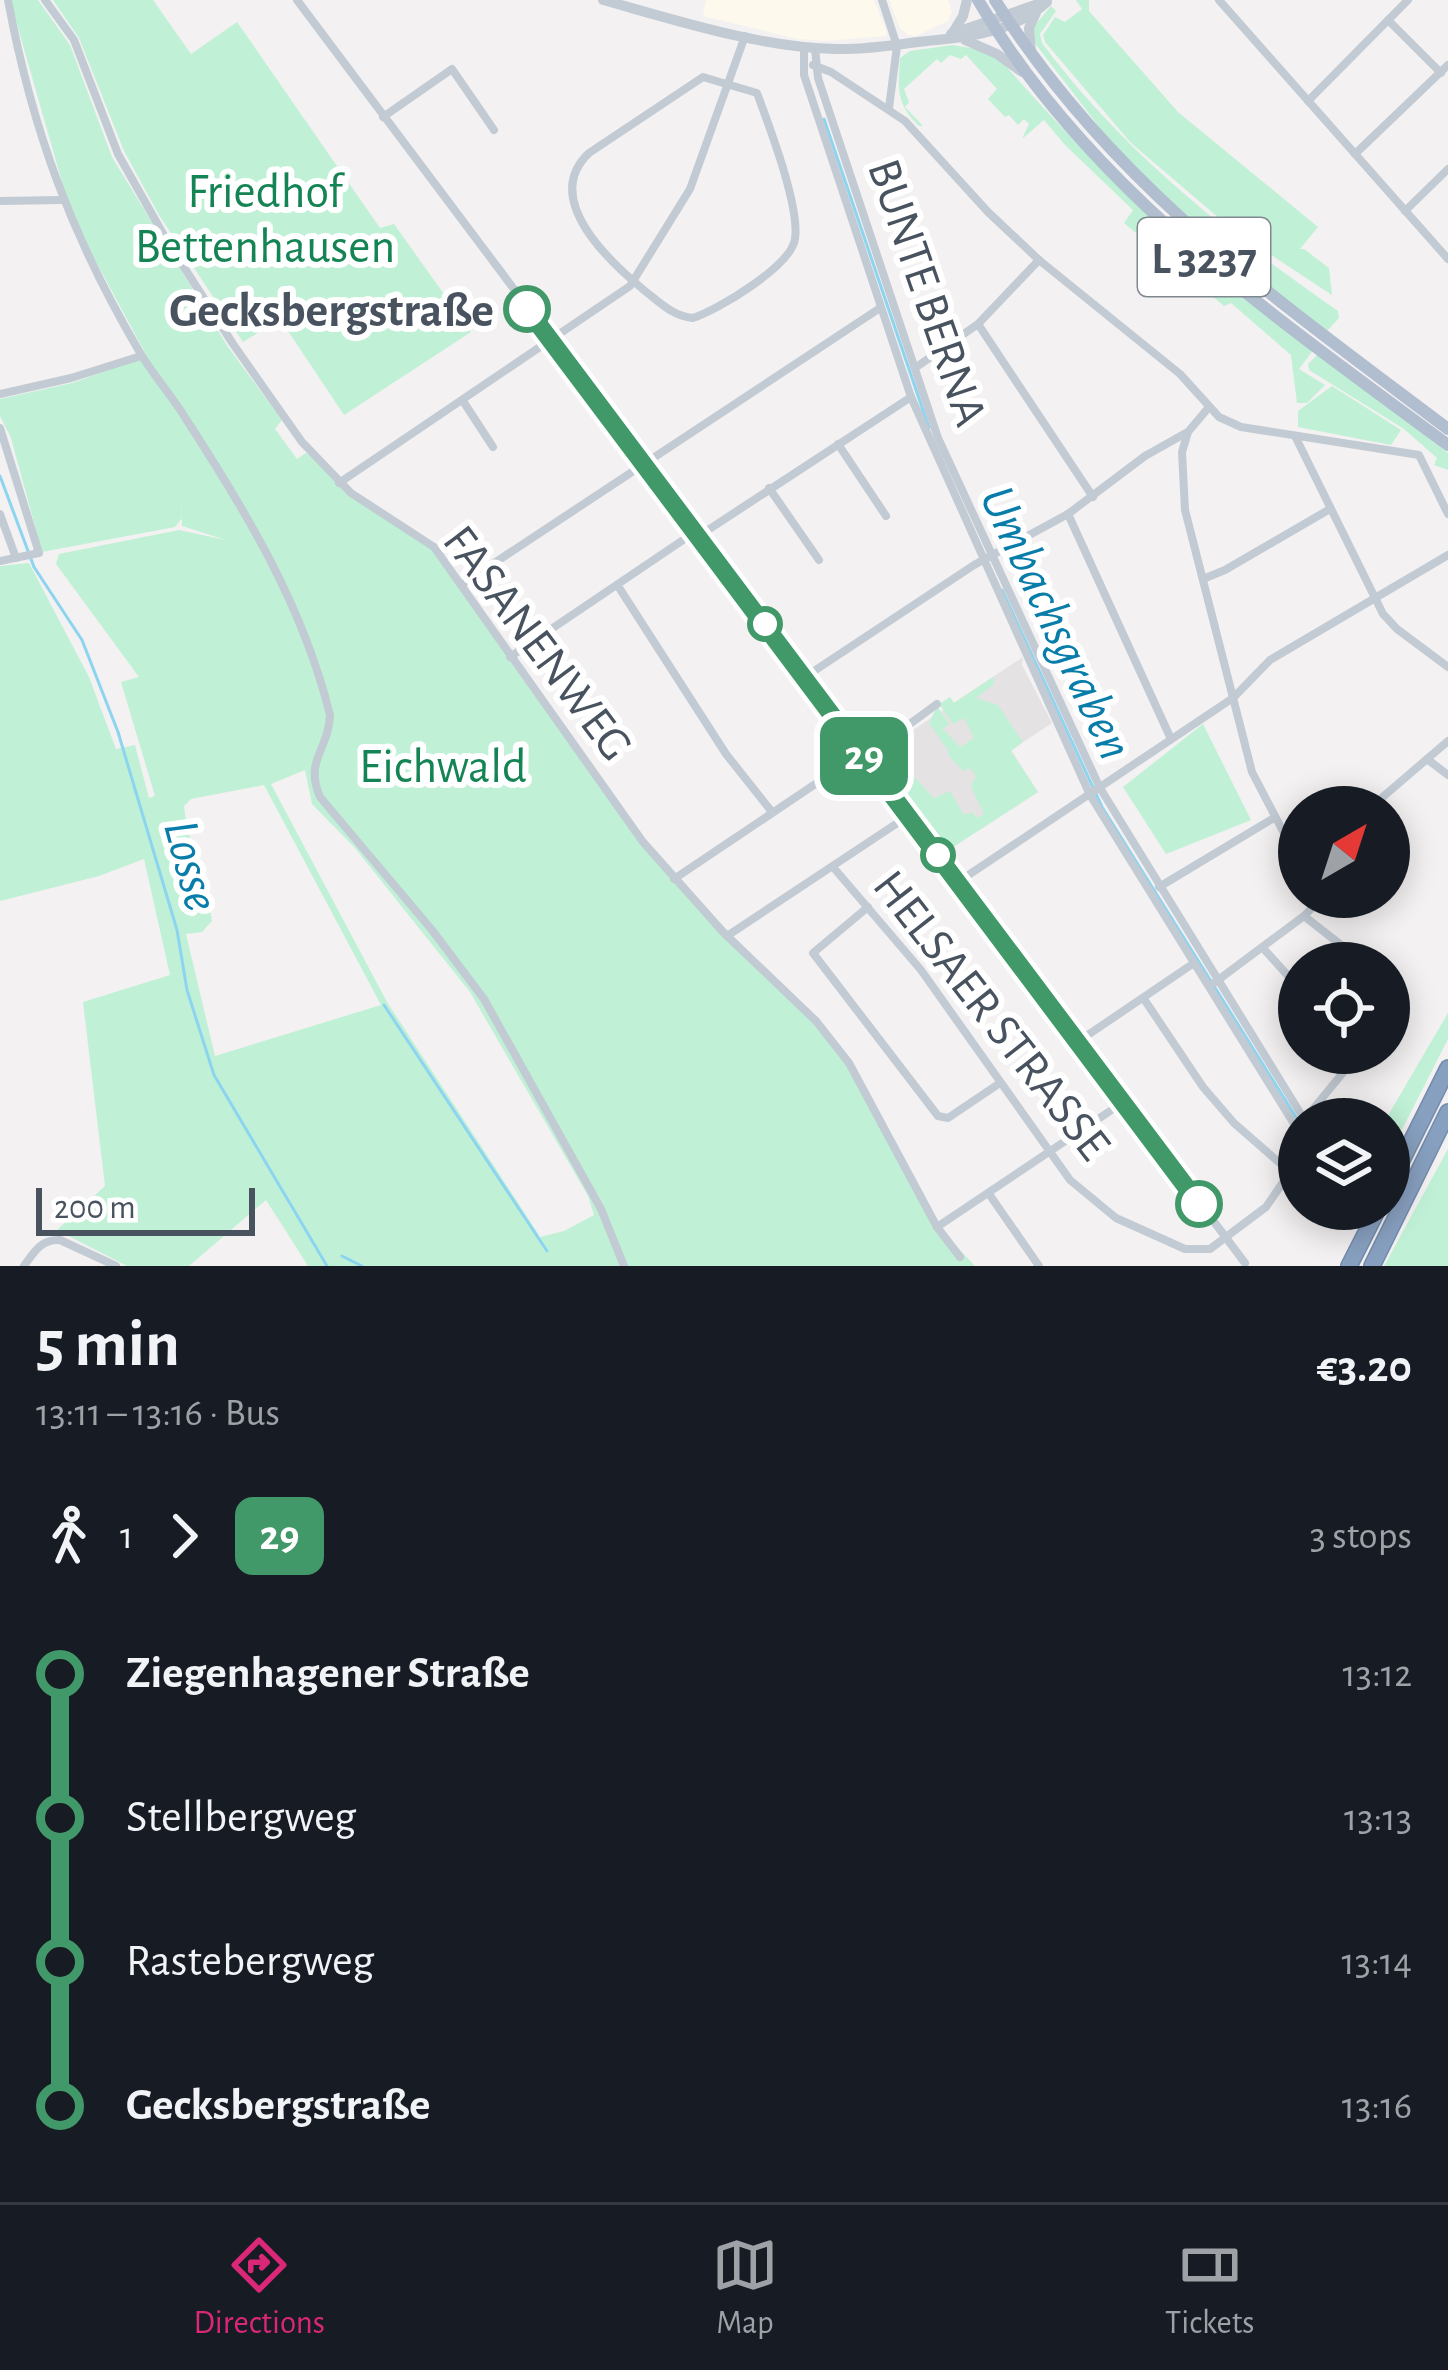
<!DOCTYPE html>
<meta charset="utf-8">
<style>
:root{--surface:#171b24;--page:#242831;--text:#f1f3f6;--muted:#9ea1a6;--line:#363941;--accent:#db2777}
body{margin:0;font-family:"Alegreya Sans",sans-serif;background:var(--page);color:var(--text);height:100vh;display:flex;flex-direction:column;font-size:45px;white-space:nowrap}
*{box-sizing:border-box;margin:0}
p{font-size:39px;color:var(--muted)}
.icon{flex:none;width:66px;height:66px;fill:none;stroke:currentColor;stroke-width:2;stroke-linecap:round;stroke-linejoin:round}
.map{position:relative;height:1266px;overflow:hidden}
.side{display:flex;flex-direction:column;background:var(--surface);flex:1}
.side>*{flex:none}
.badge{padding:0 24px;border-radius:18px;font-size:42px;line-height:78px}
.needle{width:78px;rotate:39deg}
.tools{position:absolute;left:1278px;top:786px;display:grid;gap:24px}
.tools a{display:grid;place-items:center;width:132px;height:132px;border-radius:50%;background:var(--surface);box-shadow:0 6px 30px #0003;font-size:60px}
.scale{position:absolute;left:36px;bottom:30px;width:219px;box-sizing:border-box;padding-left:12px;border:6px solid #48535f;border-top:0;font-size:33px;line-height:42px;white-space:nowrap;color:#48535f;-webkit-text-stroke:9px #fff;paint-order:stroke}
.map>.badge{position:absolute;translate:-50% -50%;box-shadow:0 0 0 6px #fff}
.legs{display:flex;align-items:center;gap:18px;height:132px;padding:0 36px;font-size:39px}
.legs p{margin-inline-start:auto}
.head{display:flex;align-items:center;justify-content:space-between;height:204px;padding:0 36px}
h1{font-size:66px;font-weight:700;line-height:90px}
ul{padding:0 36px;list-style:none}
li{display:flex;align-items:center;gap:42px;height:144px;font-size:45px}
li i{display:grid;place-items:center;width:18px;height:100%;margin:0 15px;background:currentColor}
li i::after{content:'';width:30px;height:30px;margin:-15px;border:9px solid;border-radius:50%;background:var(--surface)}
li p{margin-inline-start:auto}
li:first-child i{background:linear-gradient(#0000 50%,currentColor 0)}
li:last-child i{background:linear-gradient(currentColor 50%,#0000 0)}
.tab-bar{display:flex;justify-content:space-around;align-items:center;height:168px;border-top:3px solid var(--line);background:var(--surface);font-size:33px;color:var(--muted)}
.tab-bar a{display:grid;justify-items:center;gap:6px}
.tab-bar .selected{color:var(--accent)}
.map>svg:first-child{display:block}
.commercial{fill:#fdf9ec}
.education{fill:#e4e2e3}
.green{fill:#c0f1d6;fill-rule:evenodd}
.lines{fill:none;stroke-linecap:round;stroke-linejoin:round}
.stream{stroke:#8cd4ef;stroke-width:3}
.motorway-casing{stroke:#738bac;stroke-width:18}
.minor{stroke:#c2cad3;stroke-width:8}
.tertiary{stroke:#c2cad3;stroke-width:10}
.primary{stroke:#b1bed0;stroke-width:12}
.motorway{stroke:#88a0c0;stroke-width:15}
.line-1-casing{stroke:#fff;stroke-width:27}
.line-1{stroke:#419869;stroke-width:18}
.stop-1-dot{fill:#fff;stroke:#419869;stroke-width:6}
.labels{text-anchor:middle;stroke-width:12;stroke-linejoin:round;paint-order:stroke}
.shield{fill:#fff;stroke:#7f878f;stroke-width:3}
.shield-label{font-size:45px;font-weight:bold;fill:#48535f}
.park-label{font-size:48px;fill:#158454;stroke:#fff}
.street-label{font-size:48px;fill:#48535f;stroke:#fff}
.stop-label{font-size:48px;font-weight:bold;fill:#48535f;stroke:#fff;text-anchor:end}
.water-label{font-size:51px;font-style:italic;fill:#097daa;stroke:#fff}
</style>
<div class="map">
<svg width="1448" height="1266" viewBox="0 0 1448 1266">
<rect width="100%" height="100%" fill="#f3f1f1"/>
<g class="commercial">
<polygon points="706,0 874,0 887,33 886,36 827,41 798,39 703,16"/>
<polygon points="889,0 948,0 952,12 948,21 916,36 908,35 900,28"/>
</g>
<polygon class="education" points="1023,657 1022,665 1052,723 1011,750 1038,792 978,831 916,815 874,756"/>
<g class="green">
<path d="M10,0H38L70,45L112,157L228,347L282,420L275,429L297,459L306,453L326,465L347,487L436,545L644,841L850,1062L940,1229L975,1266H308L266,1200L189,1266H127L57,1230L105,1186L83,1002L170,975L144,859L99,876L0,901V566L29,563L89,677L116,749L135,745L149,798L155,796L121,682L139,677L56,564L59,554L179,530L226,540L182,526L181,482L182,518L175,527L42,552L11,438L0,416V399L72,383L140,359L157,384L150,362L72,217ZM305,770L312,804L355,848L470,992L588,1196L594,1215L564,1231L536,1238L539,1235L387,1002L271,784ZM264,785L381,1005L215,1056L186,934L202,932L212,921C207,881 188,846 184,806L191,799Z"/>
<polygon points="53,0 153,0 191,54 237,22 380,228 394,224 471,332 344,415 280,319 243,342 159,215 124,151 79,38"/>
<polygon points="1076,0 1089,0 1089,11 1178,112 1318,227 1300,249 1304,249 1329,268 1332,295 1233,230 1131,143 1045,42 1043,35 1055,17 1065,22 1082,9"/>
<path d="M1051,6L1056,11L1040,34L1042,43C1123,152 1227,234 1338,311L1339,318L1327,331L1198,229L1123,158L1034,42L1032,29Z"/>
<path d="M953,45L982,50L1005,65C1098,172 1200,266 1314,349L1299,369L1325,385L1307,403H1297L1291,355L1231,303L1224,306L1124,223L1133,210L1065,145L1044,120L1022,139L1029,124L1024,119L1018,125L1009,115L1005,117L988,99L997,89L966,55L961,59L950,55L941,63L937,59L904,89L909,102L905,107L923,126H919C896,104 898,89 900,58L910,51Z"/>
<polygon points="1319,353 1448,453 1448,470 1434,465 1437,458 1404,429 1309,370 1308,364"/>
<polygon points="1332,386 1401,430 1391,445 1298,427 1298,411"/>
<polygon points="993,677 994,684 976,698 998,705 1020,738 1023,742 1011,751 1038,792 944,853 888,779 905,767 934,798 950,791 964,815 972,812 977,818 984,814 971,787 976,776 970,768 963,771 948,755 949,752 929,723 937,706 949,724 939,733 944,730 960,747 974,738 964,718 953,724 939,704 950,697 954,703"/>
<polygon points="1203,724 1251,820 1166,854 1123,787"/>
<polygon points="1448,1013 1448,1039 1389,1155 1389,1119 1386,1119"/>
<polygon points="1448,1149 1448,1266 1384,1266"/>
</g>
<g class="lines">
<g class="stream">
<polyline points="824,119 929,428"/>
<polyline points="0,476 34,567 82,640 118,732 177,930 187,990 214,1075 327,1266"/>
<polyline points="1002,590 1102,807 1299,1122"/>
<polyline points="384,1005 547,1251"/>
<polyline points="342,1256 362,1266"/>
</g>
<defs>
<g id="motorway">
<polyline points="1389,1186 1448,1068"/>
<polyline points="1349,1266 1378,1209"/>
<polyline points="1372,1266 1448,1112"/>
</g>
</defs>
<use href="#motorway" class="motorway-casing"/>
<g class="minor">
<path d="M8,0C32,130 72,237 139,351C153,375 172,396 186,419C247,513 303,606 330,715C329,749 304,760 320,797L432,930L484,999L601,1209L624,1266"/>
<polyline points="45,0 74,40 118,154 166,239 233,344 302,442 351,493 434,547 643,842 723,932 816,1021 849,1063 937,1227 960,1257"/>
<polyline points="297,0 1245,1263"/>
<polyline points="882,0 897,46 889,108"/>
<polyline points="1219,0 1448,259"/>
<polyline points="1388,20 1441,73"/>
<polyline points="804,47 804,75 911,397 1090,795 1299,1132"/>
<polyline points="815,48 818,78 938,438 1100,788 1304,1119"/>
<polyline points="813,65 831,72 905,121 988,212 1039,260 1180,374 1219,417 1241,427 1419,455 1448,514"/>
<path d="M703,77L757,93C769,126 800,206 795,239C791,266 718,310 693,318C673,316 660,303 645,291C611,263 540,199 589,153Z"/>
<polyline points="1308,101 1408,0"/>
<polyline points="383,117 452,69 494,130"/>
<polyline points="1355,154 1448,65"/>
<polyline points="0,201 61,200"/>
<polyline points="1405,211 1448,169"/>
<polyline points="978,324 1093,497"/>
<polyline points="915,368 978,324 1039,260"/>
<polyline points="0,394 71,378 141,356"/>
<polyline points="463,401 493,447"/>
<polyline points="1209,407 1188,432 1182,452 1185,510 1252,772 1299,862"/>
<polyline points="0,428 39,553 0,561"/>
<polyline points="1295,436 1383,614 1397,629 1448,667"/>
<polyline points="838,444 886,516"/>
<polyline points="339,483 630,286 690,189 745,36"/>
<polyline points="769,488 819,560"/>
<polyline points="0,514 16,558"/>
<polyline points="1068,514 1171,739"/>
<polyline points="1203,579 1225,570 1330,509"/>
<polyline points="461,585 880,308"/>
<polyline points="618,586 726,754 772,812"/>
<polyline points="510,657 686,538 708,530 911,397"/>
<polyline points="805,677 974,565 1068,514 1145,456 1186,433"/>
<polyline points="1427,759 1448,775"/>
<polyline points="1371,807 1448,741"/>
<polyline points="833,867 921,970 1070,1180 1116,1218 1185,1249 1210,1249 1266,1207 1299,1159"/>
<polyline points="674,879 848,762 873,751 937,704"/>
<polyline points="958,882 1233,698 1270,660 1448,555"/>
<polyline points="1159,887 1274,818"/>
<polyline points="868,907 813,953 938,1116 948,1118 1000,1083"/>
<polyline points="1304,916 1364,963"/>
<polyline points="727,936 908,816"/>
<polyline points="1263,948 1299,988"/>
<polyline points="1214,983 1304,916 1316,904 1317,897"/>
<polyline points="1144,999 1203,1087 1234,1123 1290,1172"/>
<polyline points="1076,1043 1194,963"/>
<polyline points="1305,1119 1359,1053"/>
<polyline points="989,1194 1039,1266"/>
<polyline points="937,1227 1122,1103"/>
<path d="M24,1266C34,1252 41,1239 60,1240L116,1266"/>
</g>
<g class="tertiary">
<path d="M603,0C675,20 762,48 836,49C870,50 903,43 937,40C977,36 1016,30 1047,2"/>
<polyline points="951,34 1041,3"/>
<polyline points="952,34 963,16 967,0"/>
<polyline points="965,40 997,54 1022,72"/>
<polyline points="1031,53 1029,28 1036,13"/>
</g>
<g class="primary">
<path d="M978,0C1088,189 1275,317 1448,445"/>
<path d="M995,0C1112,186 1276,299 1448,429"/>
</g>
<use href="#motorway" class="motorway"/>
</g>
<g class="lines">
<defs>
<polyline id="line-1" points="527,309 1199,1204"/>
</defs>
<use href="#line-1" class="line-1-casing"/>
<use href="#line-1" class="line-1"/>
</g>
<g class="stop-1-dot">
<circle cx="527" cy="309" r="21"/>
<circle cx="765" cy="624" r="15"/>
<circle cx="938" cy="855" r="15"/>
<circle cx="1199" cy="1204" r="21"/>
</g>
<g class="labels">
<rect class="shield" x="1138" y="218" width="132" height="78" rx="9"/>
<g class="shield-label">
<text x="1204" y="273">L 3237</text>
</g>
<g class="park-label">
<text x="265" y="207">Friedhof<tspan x="265" dy="55">Bettenhausen</tspan></text>
<text x="443" y="782">Eichwald</text>
</g>
<g class="street-label">
<text transform="translate(929 292) rotate(71)" y="17">BUNTE BERNA</text>
<text transform="translate(539 642) rotate(53)" y="17">FASANENWEG</text>
<text transform="translate(993 1014) rotate(52)" y="17">HELSAER STRASSE</text>
</g>
<g class="stop-label">
<text x="494" y="326">Gecksbergstraße</text>
</g>
<g class="water-label">
<text transform="translate(1058 622) rotate(65)" y="18">Umbachsgraben</text>
<text transform="translate(193 865) rotate(75)" y="18">Losse</text>
</g>
</g>
</svg>
<div class="tools">
<a><svg class="needle" viewBox="-14 -14 28 28"><path d="M0-13l5 13h-10z" fill="#e53935"/><path d="M0 13l5-13h-10z" fill="#9ea1a6"/></svg></a>
<a><svg class="icon" aria-label="locate" viewBox="0 0 24 24"><circle cx="12" cy="12" r="6"/><path d="M12 2v4M12 18v4M2 12h4M18 12h4"/></svg></a>
<a><svg class="icon" aria-label="layers" viewBox="0 0 24 24"><path d="M12 4l9 5-9 5-9-5zM3 14l9 5 9-5"/></svg></a>
</div>
<div class="scale">200 m</div>
<b class="badge" style="left:864px;top:756px;background:#419869;color:#fff">29</b>
</div>
<section class="side">
<div class="head"><div><h1>5 min</h1><p>13:11 – 13:16 · Bus</p></div><b>€3.20</b></div>
<div class="legs"><svg class="icon" aria-label="walk" viewBox="0 0 24 24"><circle cx="13" cy="4" r="2"/><path d="M13 8l-2 6 4 7M11 14l-3 7M7 12l3-4h3l4 4"/></svg>1<svg class="icon" aria-label="forward" viewBox="0 0 24 24"><path d="M9 5l7 7-7 7"/></svg><b class="badge" style="background:#419869;color:#fff">29</b><p>3 stops</p></div>
<ul>
<li><i style="color:#419869"></i><b>Ziegenhagener Straße</b><p>13:12</p></li>
<li><i style="color:#419869"></i><span>Stellbergweg</span><p>13:13</p></li>
<li><i style="color:#419869"></i><span>Rastebergweg</span><p>13:14</p></li>
<li><i style="color:#419869"></i><b>Gecksbergstraße</b><p>13:16</p></li>
</ul>
</section>
<nav class="tab-bar">
<a class="selected"><svg class="icon" aria-label="directions" viewBox="0 0 24 24"><path d="M12 3l9 9-9 9-9-9zM9 14v-3h6M13 9l2 2-2 2"/></svg>Directions</a>
<a><svg class="icon" aria-label="map" viewBox="0 0 24 24"><path d="M3 6l6-2 6 2 6-2v14l-6 2-6-2-6 2zM9 4v14M15 6v14"/></svg>Map</a>
<a><svg class="icon" aria-label="tickets" viewBox="0 0 24 24"><path d="M3 7h18v10H3zM15 7v10"/></svg>Tickets</a>
</nav>
